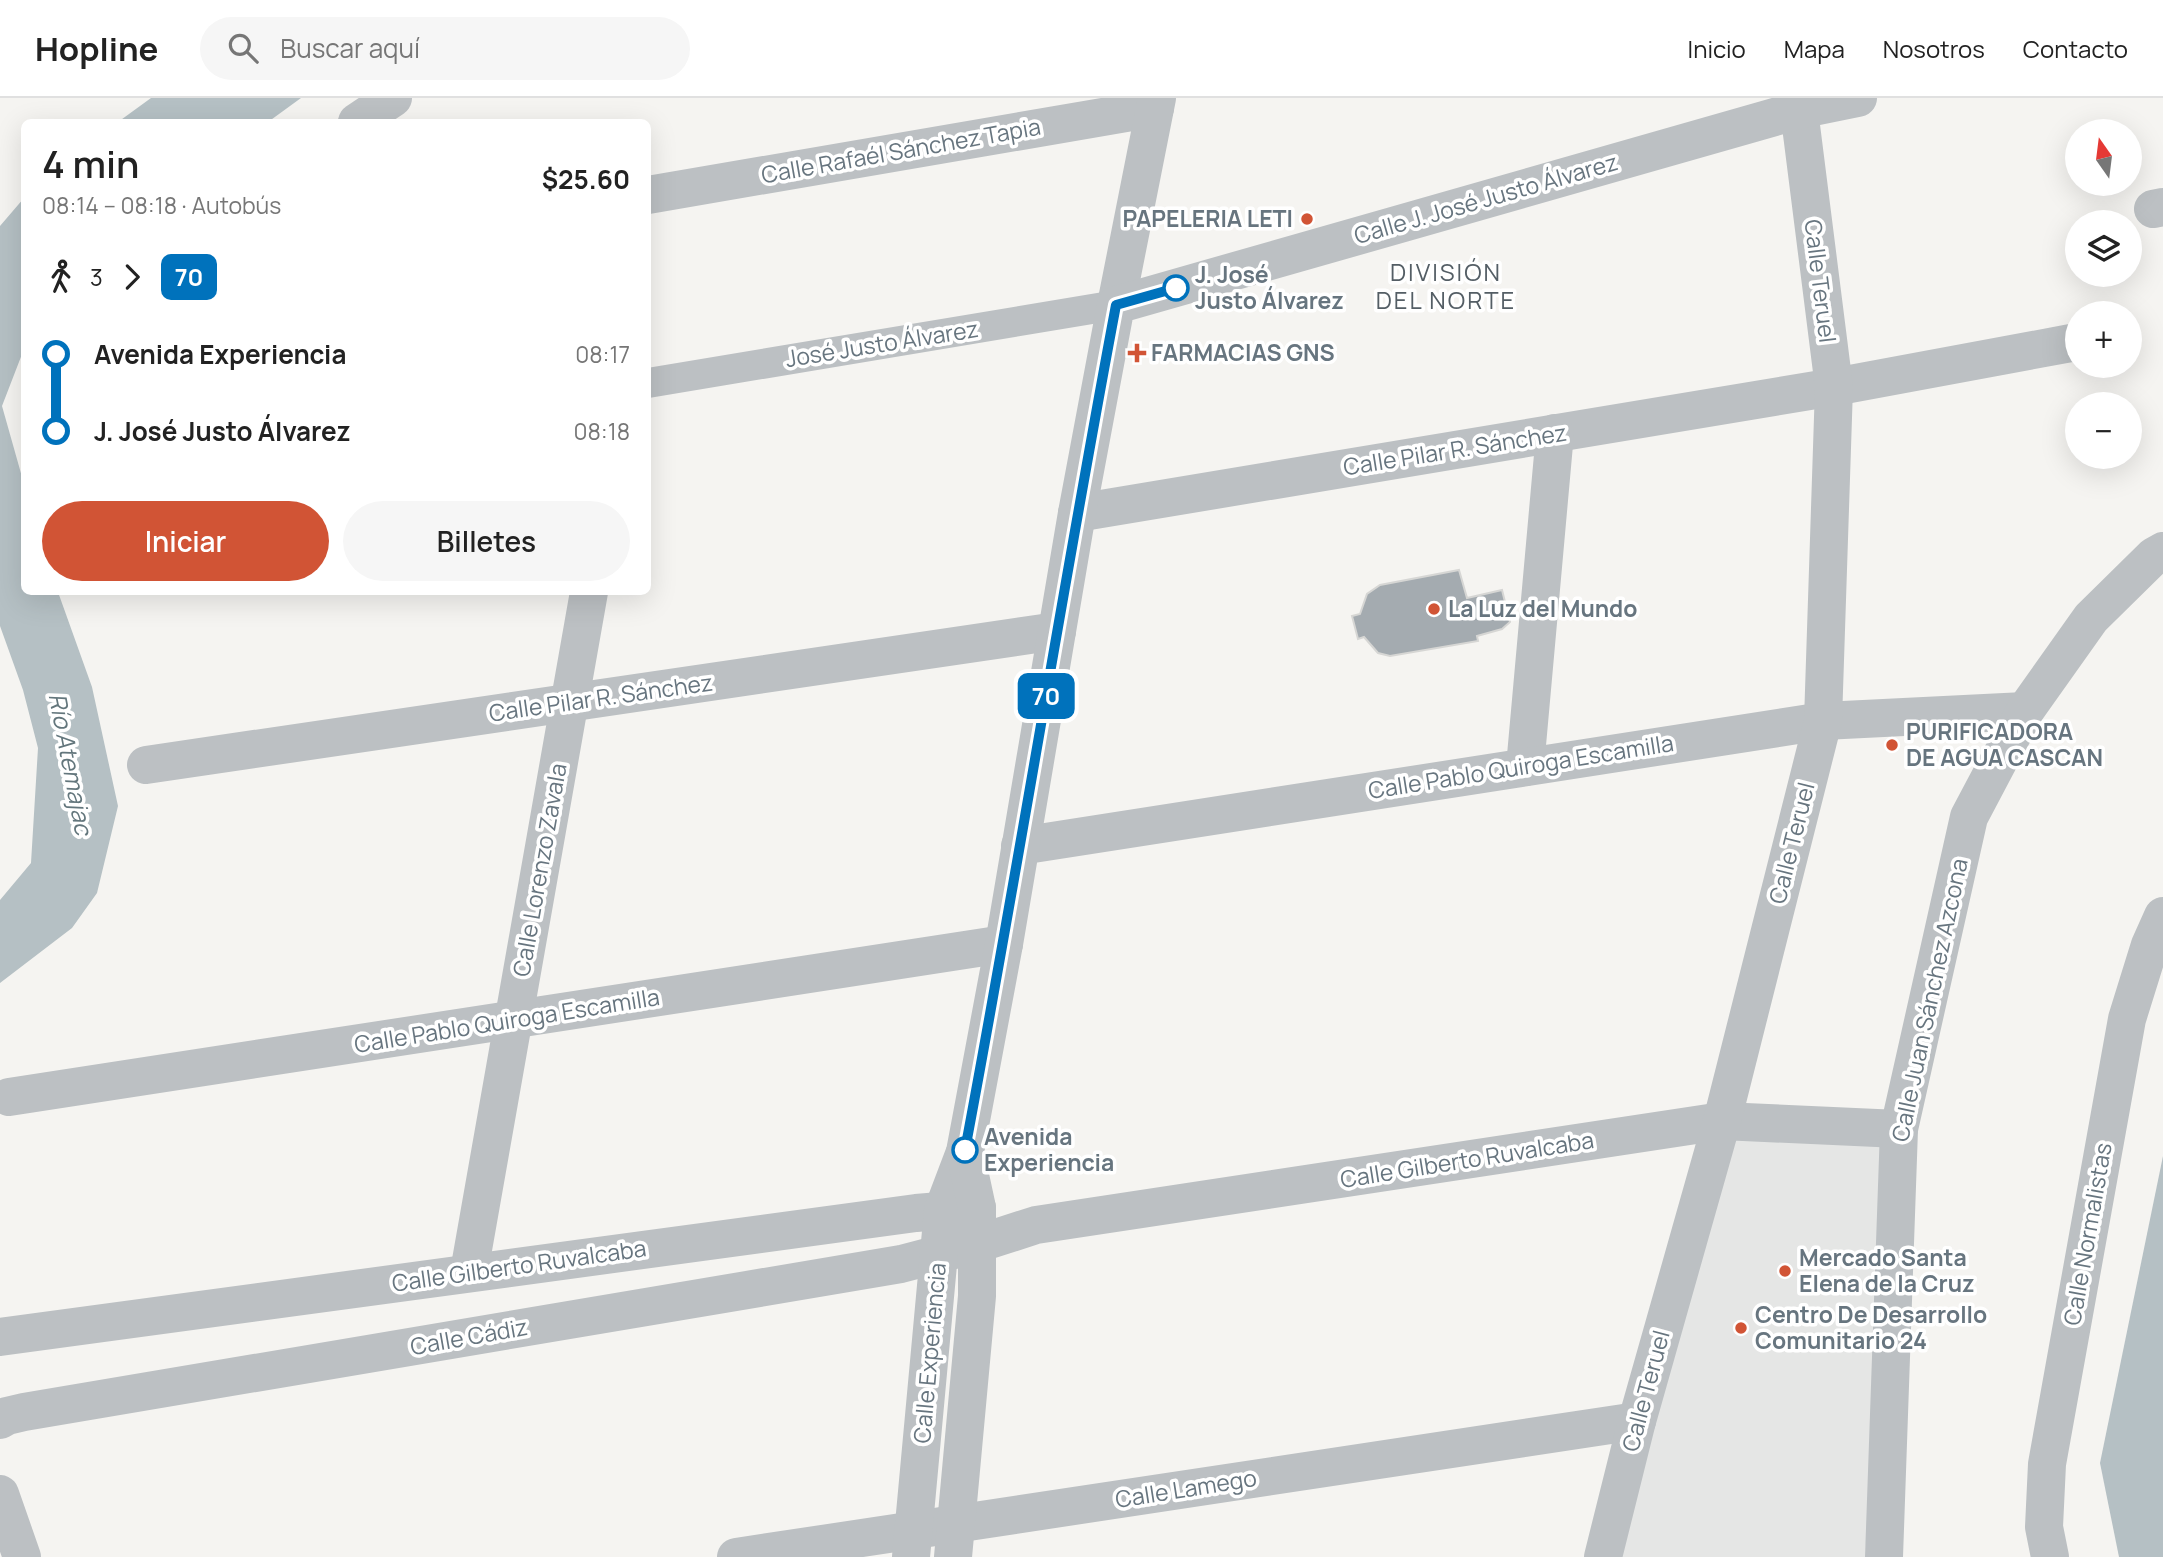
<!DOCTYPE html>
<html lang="es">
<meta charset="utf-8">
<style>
:root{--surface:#fff;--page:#f6f6f6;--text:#222;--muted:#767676;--line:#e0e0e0;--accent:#d15435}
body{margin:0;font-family:Manrope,sans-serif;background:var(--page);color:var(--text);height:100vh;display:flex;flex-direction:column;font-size:26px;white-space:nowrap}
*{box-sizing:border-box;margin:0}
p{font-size:23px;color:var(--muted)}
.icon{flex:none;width:38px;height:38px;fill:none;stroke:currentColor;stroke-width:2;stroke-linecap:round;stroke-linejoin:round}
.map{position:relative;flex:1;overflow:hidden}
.panel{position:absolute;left:21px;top:21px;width:630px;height:476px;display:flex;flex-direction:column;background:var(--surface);border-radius:10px;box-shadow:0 7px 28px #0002}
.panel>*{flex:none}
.badge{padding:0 14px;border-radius:10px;font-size:24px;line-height:46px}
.needle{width:46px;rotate:346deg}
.buttons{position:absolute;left:2065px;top:21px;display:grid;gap:14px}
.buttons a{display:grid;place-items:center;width:77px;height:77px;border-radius:50%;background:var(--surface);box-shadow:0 7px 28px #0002;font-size:35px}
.map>.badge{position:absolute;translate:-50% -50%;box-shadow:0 0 0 4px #fff}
.legs{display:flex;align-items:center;gap:10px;height:77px;padding:0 21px;font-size:23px}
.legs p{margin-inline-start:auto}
.headline{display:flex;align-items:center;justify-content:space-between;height:119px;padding:0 21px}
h1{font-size:38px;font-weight:600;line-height:52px}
.button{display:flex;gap:14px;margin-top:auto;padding:14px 21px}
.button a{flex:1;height:80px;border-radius:42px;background:var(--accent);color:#fff;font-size:28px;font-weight:600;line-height:80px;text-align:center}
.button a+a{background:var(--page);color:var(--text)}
ul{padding:0 21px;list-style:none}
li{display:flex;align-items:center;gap:24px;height:77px;font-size:26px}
li i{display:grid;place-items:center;width:10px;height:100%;margin:0 9px;background:currentColor}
li i::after{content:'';width:18px;height:18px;margin:-9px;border:5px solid;border-radius:50%;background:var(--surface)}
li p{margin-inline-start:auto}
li:first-child i{background:linear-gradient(#0000 50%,currentColor 0)}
li:last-child i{background:linear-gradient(currentColor 50%,#0000 0)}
header{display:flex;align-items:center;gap:42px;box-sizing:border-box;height:98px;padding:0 35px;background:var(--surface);border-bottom:2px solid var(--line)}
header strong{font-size:33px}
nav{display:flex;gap:38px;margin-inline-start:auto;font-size:24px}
.search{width:490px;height:63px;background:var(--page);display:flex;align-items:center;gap:18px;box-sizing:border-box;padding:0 24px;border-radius:38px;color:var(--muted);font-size:26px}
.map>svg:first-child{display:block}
.built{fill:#e5e6e5}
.water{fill:#b5c0c4}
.building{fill:#a4abb0;stroke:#d6d6d4;stroke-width:2}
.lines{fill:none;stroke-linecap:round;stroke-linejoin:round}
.pedestrian{stroke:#bcc0c3;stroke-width:30}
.minor{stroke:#bcc0c3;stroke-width:38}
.tertiary{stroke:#bcc0c3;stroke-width:38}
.line-1-casing{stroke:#fff;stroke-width:16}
.line-1{stroke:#0072bc;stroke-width:10}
.poi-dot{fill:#d15435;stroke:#fff;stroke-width:2.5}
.stop-1-dot{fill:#fff;stroke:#0072bc;stroke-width:3.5}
.labels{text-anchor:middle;stroke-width:7;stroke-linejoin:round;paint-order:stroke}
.street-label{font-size:23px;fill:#67757f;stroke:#fff}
.poi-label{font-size:23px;font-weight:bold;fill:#67757f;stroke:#fff;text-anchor:start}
.stop-label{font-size:23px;font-weight:bold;fill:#67757f;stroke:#fff;text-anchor:start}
.neighbourhood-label{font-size:24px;letter-spacing:2px;fill:#545e65;stroke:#fff}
.water-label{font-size:24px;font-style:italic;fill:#63767c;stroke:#fff}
</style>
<header>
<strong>Hopline</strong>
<div class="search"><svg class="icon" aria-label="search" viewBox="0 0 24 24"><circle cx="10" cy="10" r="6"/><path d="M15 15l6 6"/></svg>Buscar aquí</div>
<nav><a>Inicio</a><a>Mapa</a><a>Nosotros</a><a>Contacto</a></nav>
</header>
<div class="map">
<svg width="2163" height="1459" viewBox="0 0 2163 1459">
<rect width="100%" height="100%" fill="#f5f4f1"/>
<polygon class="built" points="1726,1023 1893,1035 1865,1459 1607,1459"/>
<g class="water">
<polygon points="151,0 301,0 268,24 118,24"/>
<polygon points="24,100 24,251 2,308 24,386 24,494 58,494 92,589 118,708 97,795 72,830 0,885 0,802 31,765 38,650 23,592 0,528 0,128"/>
<polygon points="2163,1058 2163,1459 2119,1459 2100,1365"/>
</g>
<polygon class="building" points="1459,472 1467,500 1502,492 1510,524 1502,531 1477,538 1478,543 1390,558 1378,555 1364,539 1358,541 1352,518 1360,516 1367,496 1380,487"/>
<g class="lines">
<polyline class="pedestrian" points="648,285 1116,207"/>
<g class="minor">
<polyline points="357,24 393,0"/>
<polyline points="648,97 1155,10"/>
<polyline points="2153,111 2163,109"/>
<polyline points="1116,207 1157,0"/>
<polyline points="1077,415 1834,289 2071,245"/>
<polyline points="146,667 1057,533"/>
<polyline points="1525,669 1555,335"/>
<polyline points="1020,748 1823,623 2025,613"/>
<polyline points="9,999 1004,846"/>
<polyline points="469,1174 589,494"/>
<polyline points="0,1239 916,1115 977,1110"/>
<polyline points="0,1322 7,1318 24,1314 901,1166 977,1146 1036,1127 1722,1023 1899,1031"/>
<polyline points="0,1396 22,1459"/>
<polyline points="736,1459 1637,1323"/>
<polyline points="1603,1459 1637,1323 1722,1023 1823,623 1834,289 1799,12"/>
<polyline points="1884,1459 1899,1031 1969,719 2025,613 2091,520 2154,458 2163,453"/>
<polyline points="2050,1459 2044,1429 2047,1366 2127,921 2150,847 2163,818"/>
</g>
<g class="tertiary">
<polyline points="911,1459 943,1112 965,1054 1004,846 1077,415 1116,207 1799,12 1858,0"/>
<polyline points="953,1459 977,1198 977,1110 965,1054"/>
</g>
</g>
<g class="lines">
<defs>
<path id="line-1" d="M965,1052C1018,771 1063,488 1116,207L1176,190"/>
</defs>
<use href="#line-1" class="line-1-casing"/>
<use href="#line-1" class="line-1"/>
</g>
<g class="poi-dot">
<circle cx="1307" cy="121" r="7"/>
<path d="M1133.5 244.5h7v7h7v7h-7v7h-7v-7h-7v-7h7z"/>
<circle cx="1434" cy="511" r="7"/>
<circle cx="1892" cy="647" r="7"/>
<circle cx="1785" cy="1173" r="7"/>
<circle cx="1741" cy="1230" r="7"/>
</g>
<g class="stop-1-dot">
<circle cx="1176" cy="190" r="12"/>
<circle cx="965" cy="1052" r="12"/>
</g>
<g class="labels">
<g class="street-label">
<text transform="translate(901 53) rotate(-10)" y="8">Calle Rafaél Sánchez Tapia</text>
<text transform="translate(1486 101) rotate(-16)" y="8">Calle J. José Justo Álvarez</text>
<text transform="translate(1820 183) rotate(83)" y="8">Calle Teruel</text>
<text transform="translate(882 246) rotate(-9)" y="8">José Justo Álvarez</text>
<text transform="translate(1455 352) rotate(-9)" y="8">Calle Pilar R. Sánchez</text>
<text transform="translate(601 600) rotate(-8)" y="8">Calle Pilar R. Sánchez</text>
<text transform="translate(1521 669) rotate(-9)" y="8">Calle Pablo Quiroga Escamilla</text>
<text transform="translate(1792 745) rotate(-76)" y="8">Calle Teruel</text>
<text transform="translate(540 772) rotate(-80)" y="8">Calle Lorenzo Zavala</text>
<text transform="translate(1930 902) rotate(-78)" y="8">Calle Juan Sánchez Azcona</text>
<text transform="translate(507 923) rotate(-9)" y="8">Calle Pablo Quiroga Escamilla</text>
<text transform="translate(1467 1062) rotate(-9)" y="8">Calle Gilberto Ruvalcaba</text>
<text transform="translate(2088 1136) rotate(-80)" y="8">Calle Normalistas</text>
<text transform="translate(519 1168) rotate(-8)" y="8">Calle Gilberto Ruvalcaba</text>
<text transform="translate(469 1239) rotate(-10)" y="8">Calle Cádiz</text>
<text transform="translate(930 1255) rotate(-85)" y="8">Calle Experiencia</text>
<text transform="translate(1646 1293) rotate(-75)" y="8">Calle Teruel</text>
<text transform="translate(1186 1391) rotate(-9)" y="8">Calle Lamego</text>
</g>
<g class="poi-label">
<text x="1293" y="129" text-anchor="end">PAPELERIA LETI</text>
<text x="1151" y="263">FARMACIAS GNS</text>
<text x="1448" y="519">La Luz del Mundo</text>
<text x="1906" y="642">PURIFICADORA<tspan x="1906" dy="26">DE AGUA CASCAN</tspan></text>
<text x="1799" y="1168">Mercado Santa<tspan x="1799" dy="26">Elena de la Cruz</tspan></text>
<text x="1755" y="1225">Centro De Desarrollo<tspan x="1755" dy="26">Comunitario 24</tspan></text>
</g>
<g class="stop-label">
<text x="1195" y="185">J. José<tspan x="1195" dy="26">Justo Álvarez</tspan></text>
<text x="984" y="1047">Avenida<tspan x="984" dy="26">Experiencia</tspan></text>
</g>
<g class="neighbourhood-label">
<text x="1446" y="183">DIVISIÓN<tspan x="1446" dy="28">DEL NORTE</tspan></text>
</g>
<g class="water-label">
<text transform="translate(70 666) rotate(79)" y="8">Río Atemajac</text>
</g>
</g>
</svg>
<div class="buttons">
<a><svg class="needle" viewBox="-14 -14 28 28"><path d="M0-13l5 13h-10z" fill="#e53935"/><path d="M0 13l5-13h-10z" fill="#767676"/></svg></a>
<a><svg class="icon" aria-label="layers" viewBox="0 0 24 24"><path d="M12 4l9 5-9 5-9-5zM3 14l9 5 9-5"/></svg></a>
<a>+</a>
<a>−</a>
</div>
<b class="badge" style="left:1046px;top:598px;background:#0072bc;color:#fff">70</b>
<section class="panel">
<div class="headline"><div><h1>4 min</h1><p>08:14 – 08:18 · Autobús</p></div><b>$25.60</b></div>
<div class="legs"><svg class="icon" aria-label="walk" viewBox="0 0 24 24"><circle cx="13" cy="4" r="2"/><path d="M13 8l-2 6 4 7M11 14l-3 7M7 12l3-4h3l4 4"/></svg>3<svg class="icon" aria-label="forward" viewBox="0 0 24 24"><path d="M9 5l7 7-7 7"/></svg><b class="badge" style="background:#0072bc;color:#fff">70</b></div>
<ul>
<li><i style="color:#0072bc"></i><b>Avenida Experiencia</b><p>08:17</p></li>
<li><i style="color:#0072bc"></i><b>J. José Justo Álvarez</b><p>08:18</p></li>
</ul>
<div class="button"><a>Iniciar</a><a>Billetes</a></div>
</section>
</div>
